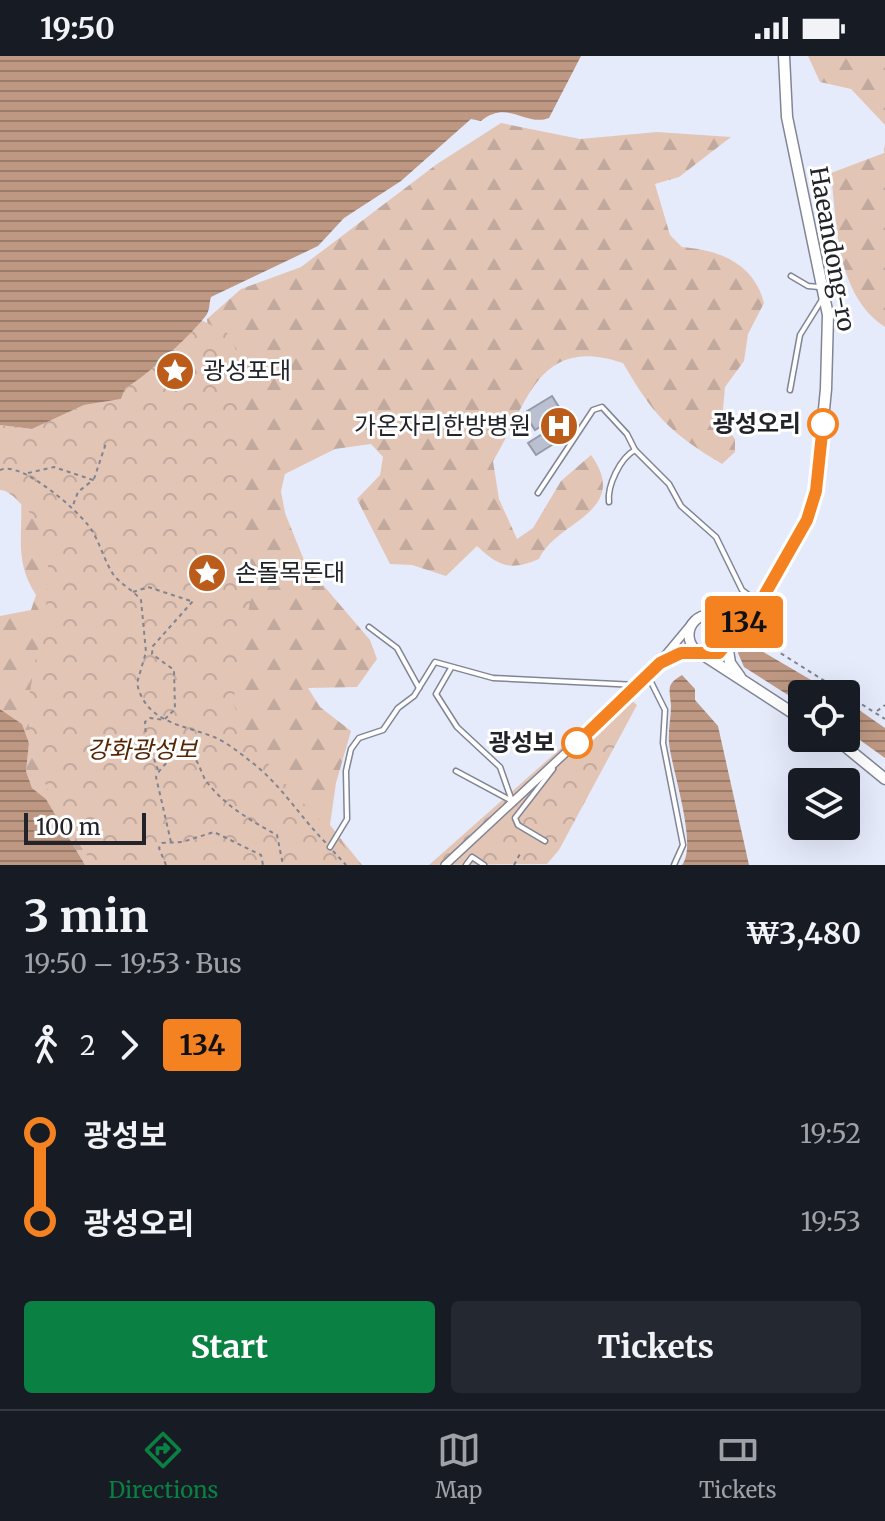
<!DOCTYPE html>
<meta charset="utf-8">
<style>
:root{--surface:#171b24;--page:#242831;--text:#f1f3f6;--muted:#9ea1a6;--line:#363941;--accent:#0b8043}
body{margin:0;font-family:Merriweather,"Noto Sans KR",serif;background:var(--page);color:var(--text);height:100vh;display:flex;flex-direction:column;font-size:30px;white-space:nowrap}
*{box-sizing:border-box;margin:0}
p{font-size:26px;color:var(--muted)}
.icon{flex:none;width:44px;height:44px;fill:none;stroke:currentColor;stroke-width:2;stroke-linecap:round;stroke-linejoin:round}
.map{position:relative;height:809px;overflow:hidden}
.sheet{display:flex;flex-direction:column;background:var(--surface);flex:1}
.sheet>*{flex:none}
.badge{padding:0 16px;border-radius:6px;font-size:28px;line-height:52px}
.controls{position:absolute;left:788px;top:624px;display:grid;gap:16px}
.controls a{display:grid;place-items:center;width:72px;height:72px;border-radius:8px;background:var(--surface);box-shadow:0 8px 32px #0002;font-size:40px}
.scale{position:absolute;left:24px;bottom:20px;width:122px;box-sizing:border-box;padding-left:8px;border:4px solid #22242a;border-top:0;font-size:22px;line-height:28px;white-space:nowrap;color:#22242a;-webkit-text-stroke:6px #fff;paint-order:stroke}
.map>.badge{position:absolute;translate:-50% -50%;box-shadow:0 0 0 4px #fff}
.legs{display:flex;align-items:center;gap:12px;height:88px;padding:0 24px;font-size:26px}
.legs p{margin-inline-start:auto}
.summary{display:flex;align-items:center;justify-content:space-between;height:136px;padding:0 24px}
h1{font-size:44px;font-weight:700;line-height:60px}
.cta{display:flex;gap:16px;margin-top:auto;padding:16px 24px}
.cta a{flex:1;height:92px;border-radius:8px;background:var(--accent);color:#fff;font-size:32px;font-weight:700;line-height:92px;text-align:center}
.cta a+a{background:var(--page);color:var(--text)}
ul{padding:0 24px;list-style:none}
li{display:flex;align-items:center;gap:28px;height:88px;font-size:30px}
li i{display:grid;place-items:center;width:12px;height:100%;margin:0 10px;background:currentColor}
li i::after{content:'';width:20px;height:20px;margin:-10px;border:6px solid;border-radius:50%;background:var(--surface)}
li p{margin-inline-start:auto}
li:first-child i{background:linear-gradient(#0000 50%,currentColor 0)}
li:last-child i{background:linear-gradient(currentColor 50%,#0000 0)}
.status{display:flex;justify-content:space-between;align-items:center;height:56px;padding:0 40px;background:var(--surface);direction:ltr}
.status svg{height:22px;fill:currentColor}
.tabs{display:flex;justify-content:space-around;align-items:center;height:112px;border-top:2px solid var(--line);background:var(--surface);font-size:22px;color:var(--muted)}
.tabs a{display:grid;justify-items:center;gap:4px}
.tabs .selected{color:var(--accent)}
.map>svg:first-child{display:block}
.forest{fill:url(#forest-firs)}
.park{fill:url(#park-crowns)}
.water{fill:url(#water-rules)}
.building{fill:#bbc0d0;stroke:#9599a9;stroke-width:2}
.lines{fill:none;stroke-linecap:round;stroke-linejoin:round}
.service-casing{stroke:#818594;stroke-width:7}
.minor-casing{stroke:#818594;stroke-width:10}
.tertiary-casing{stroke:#818594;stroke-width:12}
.secondary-casing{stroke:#818594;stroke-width:13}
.path{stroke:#818490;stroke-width:2;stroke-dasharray:4 4;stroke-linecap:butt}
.service{stroke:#fff;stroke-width:4}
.minor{stroke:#fff;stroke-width:7}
.tertiary{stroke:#fff;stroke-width:9}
.secondary{stroke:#fff;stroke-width:10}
.line-1-casing{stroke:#fff;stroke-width:18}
.line-1{stroke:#f58220;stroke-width:12}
.stop-1-dot{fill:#fff;stroke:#f58220;stroke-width:4}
.labels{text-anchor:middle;stroke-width:6;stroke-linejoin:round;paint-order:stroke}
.street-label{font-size:24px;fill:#22242a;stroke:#fff}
.poi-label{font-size:24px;fill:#22242a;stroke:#fff;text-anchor:start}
.stop-label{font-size:24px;font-weight:bold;fill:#22242a;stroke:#fff;text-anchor:end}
.park-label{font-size:24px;font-style:italic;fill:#552402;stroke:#fff}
</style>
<div class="status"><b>19:50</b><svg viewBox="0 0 49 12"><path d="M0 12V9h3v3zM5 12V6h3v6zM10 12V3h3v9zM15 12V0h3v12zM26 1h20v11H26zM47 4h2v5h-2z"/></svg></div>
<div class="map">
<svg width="885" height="809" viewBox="0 0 885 809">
<defs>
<pattern id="forest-firs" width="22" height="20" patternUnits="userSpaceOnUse" patternTransform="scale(2)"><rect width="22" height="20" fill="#e3c5b6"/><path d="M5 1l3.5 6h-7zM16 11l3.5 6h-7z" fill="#c2a99d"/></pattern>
<pattern id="park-crowns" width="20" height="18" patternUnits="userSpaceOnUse" patternTransform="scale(2)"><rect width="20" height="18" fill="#e3c5b6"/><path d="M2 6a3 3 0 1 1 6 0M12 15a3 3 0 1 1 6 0" fill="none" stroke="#c2a99d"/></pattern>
<pattern id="water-rules" width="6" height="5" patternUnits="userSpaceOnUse" patternTransform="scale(2)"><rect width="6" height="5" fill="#be9883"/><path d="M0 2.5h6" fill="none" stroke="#9a7c6b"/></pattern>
</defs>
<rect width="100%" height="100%" fill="#e6ebfc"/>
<g class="forest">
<polygon points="808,0 885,0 885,69 851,33 820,26"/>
<path d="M501,67L580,83L657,76L731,81L679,121L655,128L670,179L682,191C719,194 754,207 764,247L748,278L744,305L725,331L722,365L735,383V396L722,408C670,377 653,359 623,307C537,278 528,348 493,405L499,443L517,483L533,472L561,425L591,399C632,456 556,465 539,503C511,515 499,511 477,490L446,520L412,509L390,508L357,443L380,419L383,401L371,388L335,393L285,418L281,435L285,457L306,509L370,584L377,603L357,631L308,632L320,651L351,675L336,727L330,769L362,809H85L46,743L32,732L26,715L29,687L22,668L0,653V560L31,554L36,539C14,505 23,481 21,442L208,275L207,263L241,233L301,211L437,108Z"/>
<path d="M885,87V271C836,239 837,170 831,117L884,97Z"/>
</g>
<g class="park">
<path d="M201,264L231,279L241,311L237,454L253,528L233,647L246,678L277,719L361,809H94C65,769 35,721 29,671C22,607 82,498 20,447C14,441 9,435 0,434V369L32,373L84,349L121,343L124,332C137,327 195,276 201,264Z"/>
<polygon points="623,637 637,649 559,794 547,808 429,809"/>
</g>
<g class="water">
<path d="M0,0H581L549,62C526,71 508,43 481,65L471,63L401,125L344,162L318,190L211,241C209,247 210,253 207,258C196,275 141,325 125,332L121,343L84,349L32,373L0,369Z"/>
<polygon points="746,586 835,638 802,638 802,648 744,611 738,597"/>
<path d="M682,619L695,633V644L718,670L749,809H682C698,789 672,715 669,687C668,674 671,662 671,650C670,633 665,629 682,619Z"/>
<polygon points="846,645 885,672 885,702 846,674"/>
<polygon points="0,653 22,668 29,687 26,715 32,732 46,743 85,809 0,809"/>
</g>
<polygon class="building" points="552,340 574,375 536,399 528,387 550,373 546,367 535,374 524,357"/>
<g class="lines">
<defs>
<g id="service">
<polyline points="791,220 808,230 819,231"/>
<polyline points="790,334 800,279 823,242"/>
<polyline points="538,437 593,354 602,351 627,378 635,394 669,428 681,450 716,481 742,534 754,543"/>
<path d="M609,446C607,430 620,402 635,394"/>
<polyline points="369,571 397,592 419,632"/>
<polyline points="451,612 436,638 457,671 500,711 512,745"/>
<polyline points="648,620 665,654 663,687 683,789 674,809"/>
<polyline points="456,715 512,745"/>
<polyline points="545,785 518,769 515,762 553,713"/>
<polyline points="330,791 347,763 346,715 351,693 359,682 383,674 398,652 414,640 435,606 493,622 637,629"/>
<polyline points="466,809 472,801 484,809"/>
</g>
<g id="minor">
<polyline points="665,604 681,597 698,597"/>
<polyline points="445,809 648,620 693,566"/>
</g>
<circle id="tertiary" cx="709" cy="579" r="20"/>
<g id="secondary">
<polyline points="717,561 740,556 758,542"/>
<polyline points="729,582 761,545 807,464 816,435 826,333 828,259 787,61 784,0"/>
<polyline points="727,588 730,607 740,621"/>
<polyline points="705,600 802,663"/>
<polyline points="835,682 885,723"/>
</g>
</defs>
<use href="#service" class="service-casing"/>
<use href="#minor" class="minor-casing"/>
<use href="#tertiary" class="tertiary-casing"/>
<use href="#secondary" class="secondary-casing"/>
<g class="path">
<path d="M0,414C21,404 79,455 91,473C100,487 104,504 113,518C120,528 133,534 141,544L146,596L137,627C145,667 184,669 214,681C226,686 240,697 250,705C280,727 300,761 326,787"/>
<polyline points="28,417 54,411 93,424 78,436 72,452"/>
<polyline points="94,423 106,387"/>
<polyline points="133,536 148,531 191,545"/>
<polyline points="747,576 885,663"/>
<polyline points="877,655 885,649"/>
<polyline points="158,714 146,681 145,666 150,662 164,664 175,653 174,614 152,598 153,590 193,545"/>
<path d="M171,786L156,721C159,712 179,692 190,698C198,702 201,717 206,725C224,749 251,765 277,779L283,809"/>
<polyline points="333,795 346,809"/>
<polyline points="166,809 159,792 162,787 182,786 214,776 261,799 263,809"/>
<polyline points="514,809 521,796"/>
</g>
<use href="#service" class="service"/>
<use href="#minor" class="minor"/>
<use href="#tertiary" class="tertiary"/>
<use href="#secondary" class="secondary"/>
</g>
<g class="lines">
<defs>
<polyline id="line-1" points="577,687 660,607 681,597 719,597 761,545 807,464 816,435 823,368"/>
</defs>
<use href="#line-1" class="line-1-casing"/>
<use href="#line-1" class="line-1"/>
</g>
<defs>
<symbol id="sight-disc" viewBox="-11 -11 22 22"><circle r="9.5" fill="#bc5c1a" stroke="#fff"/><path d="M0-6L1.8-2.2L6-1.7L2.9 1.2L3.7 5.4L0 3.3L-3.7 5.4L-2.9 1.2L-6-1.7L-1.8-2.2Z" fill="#fff"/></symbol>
<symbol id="hospital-disc" viewBox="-11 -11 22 22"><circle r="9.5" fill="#bc5c1a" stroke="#fff"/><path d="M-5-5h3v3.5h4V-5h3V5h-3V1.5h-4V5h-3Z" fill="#fff"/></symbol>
</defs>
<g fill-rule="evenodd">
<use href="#sight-disc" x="153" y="293" width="44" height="44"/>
<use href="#hospital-disc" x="537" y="348" width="44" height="44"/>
<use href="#sight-disc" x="185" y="495" width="44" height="44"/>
</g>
<g class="stop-1-dot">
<circle cx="823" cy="368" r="14"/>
<circle cx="577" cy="687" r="14"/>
</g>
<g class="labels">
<g class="street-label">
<text transform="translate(832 193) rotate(80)" y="8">Haeandong-ro</text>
</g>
<g class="poi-label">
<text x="203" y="323">광성포대</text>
<text x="531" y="378" text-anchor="end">가온자리한방병원</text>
<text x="235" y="525">손돌목돈대</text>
</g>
<g class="stop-label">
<text x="801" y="376">광성오리</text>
<text x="555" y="695">광성보</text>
</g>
<g class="park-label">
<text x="142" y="702">강화광성보</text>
</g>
</g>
</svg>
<div class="controls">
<a><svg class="icon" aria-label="locate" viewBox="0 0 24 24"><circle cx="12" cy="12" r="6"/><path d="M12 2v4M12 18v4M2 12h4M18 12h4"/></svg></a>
<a><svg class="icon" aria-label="layers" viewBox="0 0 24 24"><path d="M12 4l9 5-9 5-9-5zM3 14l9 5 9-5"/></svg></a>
</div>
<div class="scale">100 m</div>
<b class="badge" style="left:744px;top:566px;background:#f58220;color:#111">134</b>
</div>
<section class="sheet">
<div class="summary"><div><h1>3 min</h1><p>19:50 – 19:53 · Bus</p></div><b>₩3,480</b></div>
<div class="legs"><svg class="icon" aria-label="walk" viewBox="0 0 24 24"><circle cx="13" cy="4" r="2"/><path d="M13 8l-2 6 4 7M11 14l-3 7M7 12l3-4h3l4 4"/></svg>2<svg class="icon" aria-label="forward" viewBox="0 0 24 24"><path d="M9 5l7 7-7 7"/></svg><b class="badge" style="background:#f58220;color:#111">134</b></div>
<ul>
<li><i style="color:#f58220"></i><b>광성보</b><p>19:52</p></li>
<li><i style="color:#f58220"></i><b>광성오리</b><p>19:53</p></li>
</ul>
<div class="cta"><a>Start</a><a>Tickets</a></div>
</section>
<nav class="tabs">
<a class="selected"><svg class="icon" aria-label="directions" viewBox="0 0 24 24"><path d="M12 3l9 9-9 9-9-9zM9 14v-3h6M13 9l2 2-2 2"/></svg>Directions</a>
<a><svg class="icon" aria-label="map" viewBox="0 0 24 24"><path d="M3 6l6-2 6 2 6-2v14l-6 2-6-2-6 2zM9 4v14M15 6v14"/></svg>Map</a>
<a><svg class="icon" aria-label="tickets" viewBox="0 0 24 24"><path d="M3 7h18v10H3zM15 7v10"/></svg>Tickets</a>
</nav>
